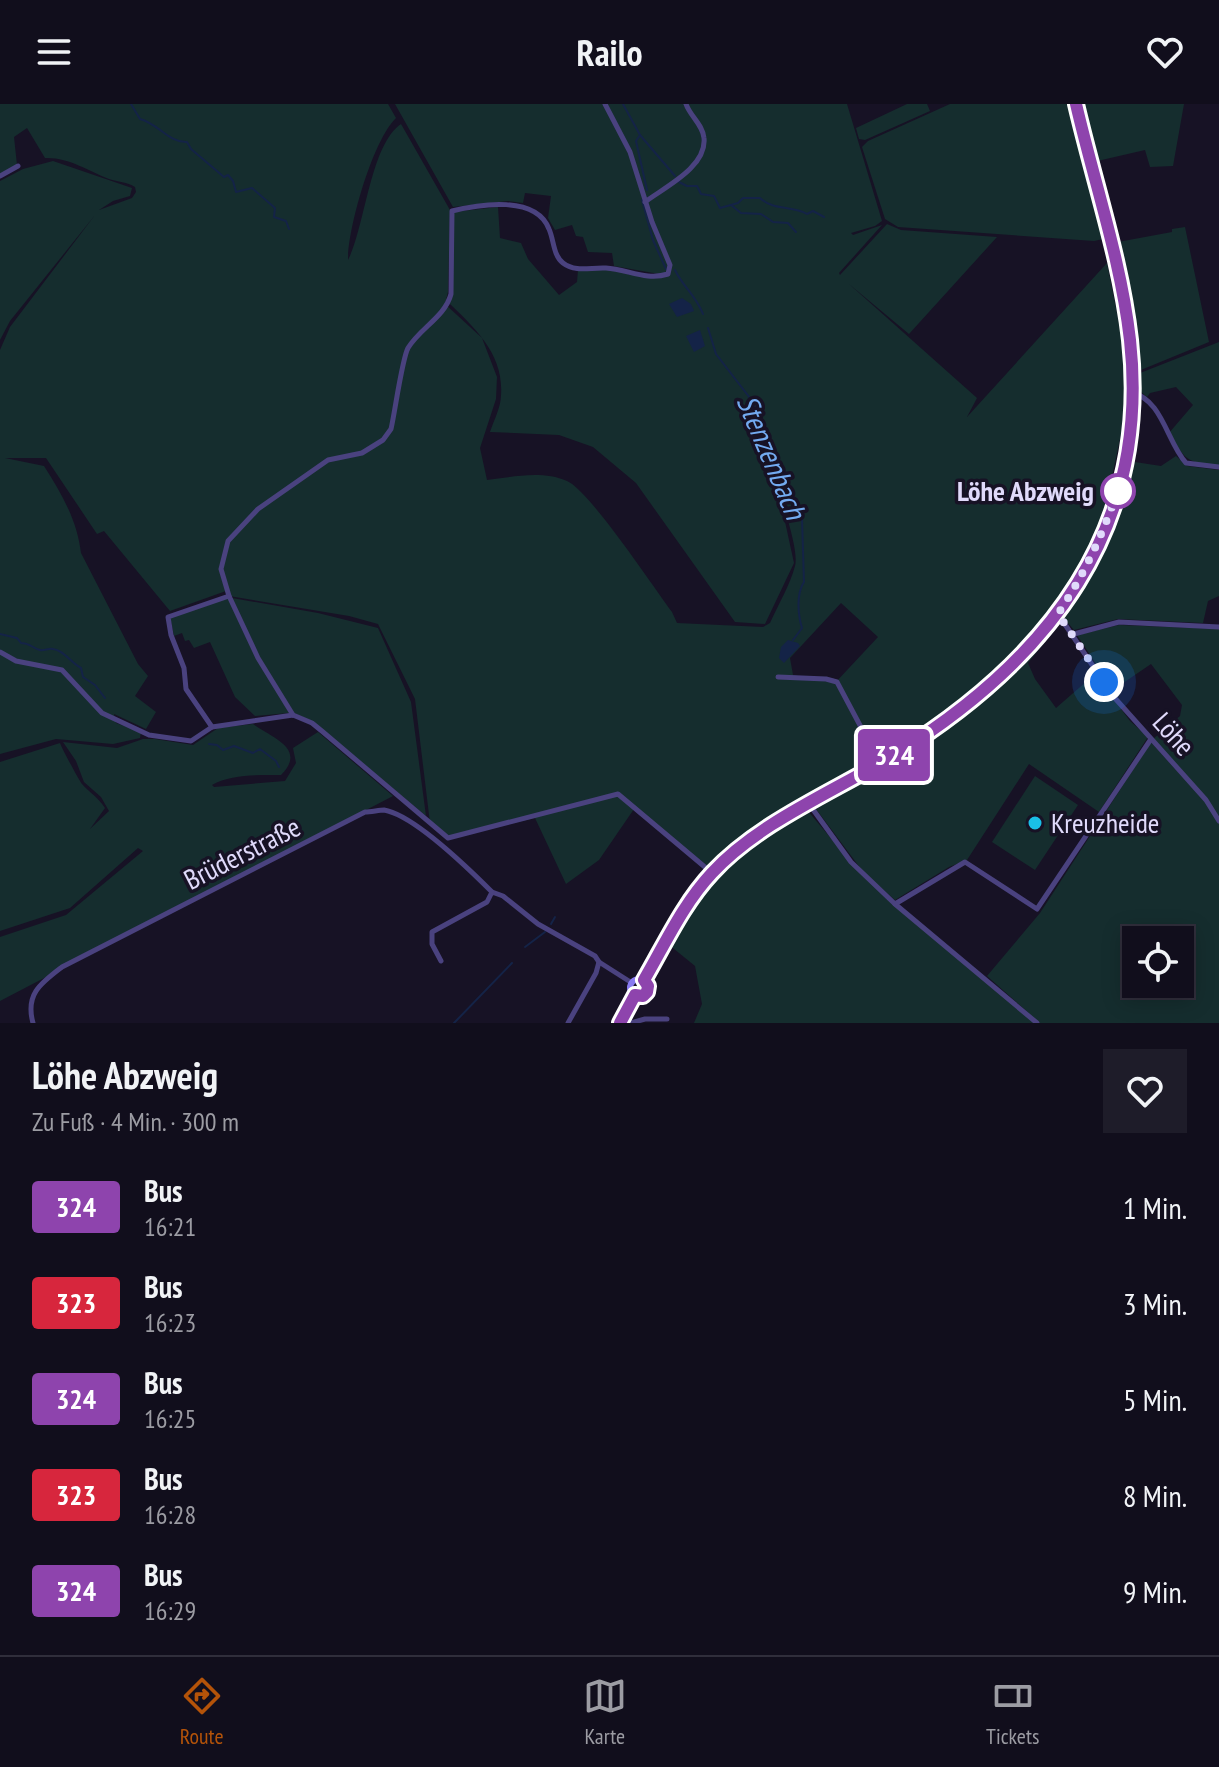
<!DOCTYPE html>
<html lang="de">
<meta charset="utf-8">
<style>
:root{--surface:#110e1c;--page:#1e1c29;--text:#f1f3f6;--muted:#9c9ca3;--line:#302e3b;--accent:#b45309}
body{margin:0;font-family:"PT Sans Narrow",sans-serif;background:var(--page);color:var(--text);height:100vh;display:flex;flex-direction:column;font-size:30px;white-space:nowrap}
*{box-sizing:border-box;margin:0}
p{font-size:26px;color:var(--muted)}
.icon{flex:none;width:44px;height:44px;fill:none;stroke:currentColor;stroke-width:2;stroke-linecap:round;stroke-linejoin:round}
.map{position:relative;height:919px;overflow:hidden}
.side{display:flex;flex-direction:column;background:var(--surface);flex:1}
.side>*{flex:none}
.badge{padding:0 16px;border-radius:6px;font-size:28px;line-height:52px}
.tools{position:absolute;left:1122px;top:822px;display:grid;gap:16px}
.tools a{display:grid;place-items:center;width:72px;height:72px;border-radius:0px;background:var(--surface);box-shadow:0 4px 20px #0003,0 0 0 2px var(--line);font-size:40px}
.you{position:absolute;width:40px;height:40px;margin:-20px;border:6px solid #fff;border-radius:50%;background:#1a73e8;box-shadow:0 0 0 12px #1a73e833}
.map>.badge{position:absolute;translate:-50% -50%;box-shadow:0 0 0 4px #fff}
.round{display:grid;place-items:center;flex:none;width:84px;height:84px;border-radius:0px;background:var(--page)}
.overview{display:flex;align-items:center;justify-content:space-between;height:136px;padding:0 32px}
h1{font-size:38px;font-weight:700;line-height:60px}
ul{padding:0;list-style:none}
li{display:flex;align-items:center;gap:24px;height:96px;padding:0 32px}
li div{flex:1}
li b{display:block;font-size:30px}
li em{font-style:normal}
li .badge{min-width:88px;font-weight:700;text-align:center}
header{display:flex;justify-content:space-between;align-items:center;height:104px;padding:0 32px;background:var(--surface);font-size:36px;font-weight:700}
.tabs{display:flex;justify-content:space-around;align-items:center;height:112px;border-top:2px solid var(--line);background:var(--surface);font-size:22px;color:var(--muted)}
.tabs a{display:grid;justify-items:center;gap:4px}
.tabs .on{color:var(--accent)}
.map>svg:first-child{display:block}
.green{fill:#152d2e;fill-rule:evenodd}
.water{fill:#142347}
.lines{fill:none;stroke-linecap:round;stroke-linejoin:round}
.stream{stroke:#142347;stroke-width:2}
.street{stroke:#4a427f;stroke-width:5}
.secondary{stroke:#897bf1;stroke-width:6}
.line-casing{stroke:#fff;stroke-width:18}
.line{stroke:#8e44ad;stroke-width:12}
.walk{stroke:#e0dafb;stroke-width:8;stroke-dasharray:0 14.4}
.stop-dot{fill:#fff;stroke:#8e44ad;stroke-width:4}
.poi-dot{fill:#1abfe6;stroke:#171225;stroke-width:3}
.labels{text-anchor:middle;stroke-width:7;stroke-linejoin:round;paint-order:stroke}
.stop-label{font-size:28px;font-weight:bold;fill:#e0dafb;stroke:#171225;text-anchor:end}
.street-label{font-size:28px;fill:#e0dafb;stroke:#171225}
.poi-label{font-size:28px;fill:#e0dafb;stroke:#171225;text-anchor:start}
.water-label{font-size:30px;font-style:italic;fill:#73aaf0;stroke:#171225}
</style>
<header><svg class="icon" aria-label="menu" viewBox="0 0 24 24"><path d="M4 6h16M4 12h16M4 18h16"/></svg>Railo<svg class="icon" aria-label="heart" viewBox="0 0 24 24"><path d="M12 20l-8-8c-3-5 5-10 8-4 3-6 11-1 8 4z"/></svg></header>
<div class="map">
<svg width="1219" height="919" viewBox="0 0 1219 919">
<rect width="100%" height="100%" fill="#171225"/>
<g class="green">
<path d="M0,0H388L396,14C373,36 348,123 348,156C365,124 370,41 401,20L450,106L448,188L445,200L482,234L497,273L496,295L480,344L487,376C512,373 542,366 567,377C589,386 654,484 672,508L677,519L763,523L770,519C778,501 790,481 795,462C801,441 767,355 757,332L753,329L784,413L794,459L765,520L735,518L636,379L593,343L559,331L490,328C494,316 501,303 501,291C504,251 476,225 450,200L454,108L498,103L500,134L521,139L528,155L559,191L577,178L578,166L608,165L637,172L659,170L614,162L612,149L588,148L583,133L576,132L572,121L555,126L548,114L551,92L525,89L523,99L508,97L453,103L395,0H847L882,117L875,122L851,129L853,131L882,121L839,169L840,171L887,120L901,126L997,133L909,230L849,180L977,294L967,313L1107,159L1123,239L1126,282L1124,316L1102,420L1062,491L1042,517L977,588L857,665L824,683L735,739L708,762L634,705L599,756L566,780L535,714L448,734L430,719L415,595L378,520L349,512L229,492L226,487L170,507L104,427L97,430L46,354H5L44,362C62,390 77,416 81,449L138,560L148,572L135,592L156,608L146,625L114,610L116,619L141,628L140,634L113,640L56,635L0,650V246L10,223L95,111L10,217L0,236V77L23,65L53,57L132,84L130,92L113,97L99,106L132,94L136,88L135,83C127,78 118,78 109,75C89,67 68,53 45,54L27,24L14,33L17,61L0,71ZM841,499L878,533L835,579L793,571L790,554Z"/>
<polygon points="907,0 927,0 930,7 865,36 859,35 856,24"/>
<polygon points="950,0 1068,0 1103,135 1094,137 898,123 885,115 862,43 868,37"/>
<polygon points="1080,0 1184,0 1173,62 1150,63 1145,46 1093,58"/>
<polygon points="1185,123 1209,238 1136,268 1133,239 1114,144 1118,138 1172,128 1172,125"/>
<path d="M1219,238V362C1187,359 1185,356 1169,329L1193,301L1176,283L1150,289L1147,293L1136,284L1135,271Z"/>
<path d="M1176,352L1187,362L1219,366V492L1208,497L1203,519L1118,515L1074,526L1061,511C1079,481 1095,453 1109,422C1118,401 1120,376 1135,358L1161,362Z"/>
<polygon points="228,494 289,609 255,612 235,593 210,538 194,544 189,536 185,537 182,529 174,532 170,513"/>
<polygon points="232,494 318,509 378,524 411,598 426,712 312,617 294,609 259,552"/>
<path d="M1058,512L1059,521L1028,559L1035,575L1056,604L1095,570L1130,617L1148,633L1099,708L1029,660L967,756L949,763L895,796L864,769L813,701C903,648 995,598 1058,512Z"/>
<path d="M1119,521L1219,525V919H1040L987,872L1040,809L1151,638L1184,675L1153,635L1180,612L1182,601L1151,560L1113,586L1077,531ZM1136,836H1180V880H1136Z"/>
<path d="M253,620C270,633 308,644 281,671C259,671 231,670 212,681L214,683L285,677L296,659L293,644L318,628L393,692L0,897V833L66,811L143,747L138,744L70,804L0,827V658L60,639C61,643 80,678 82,680C90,689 98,693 105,704L90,725L109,707L101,693L84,678L76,657L63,638L117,644L143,635H155L193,641L218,624Z"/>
<polygon points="1035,672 1078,701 1035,766 992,738"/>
<path d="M807,706L863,772L1036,919H694L702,900L695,862L668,840C684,816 698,788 719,767C745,742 776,725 807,706Z"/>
</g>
<g class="water">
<polygon points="682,194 691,200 694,207 677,213 669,200"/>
<polygon points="700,226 705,242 694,248 686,232"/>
<polygon points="788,536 798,539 800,542 784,559 779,554 781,543"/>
</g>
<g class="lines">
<g class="stream">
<path d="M131,0L140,15C159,20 169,39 187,38L191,45L224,73L228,71L233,77L236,88L252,84L275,104L274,113L286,117L289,125"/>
<polyline points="623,0 640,31 636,37 647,86"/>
<polyline points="640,31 675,72"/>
<path d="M679,78L687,82H697L701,90L714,92L720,104L738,99L743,94H760C774,107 792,101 807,110L813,107L824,113"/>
<polyline points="642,96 653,136 666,165"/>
<polyline points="731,101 741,109 761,110 773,118 788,119 796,128"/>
<path d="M675,166C683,183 695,190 703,210"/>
<path d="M708,224L716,250L753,298L767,347L781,361L786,371L792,394L802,415L804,478C796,490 798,511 802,524L793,536"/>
<path d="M0,530L17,534L21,539C30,539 32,544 40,546C44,547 49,544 53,545C64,546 71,559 81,564L83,573L95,581L105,594"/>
<polyline points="209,640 217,641 223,646 234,642 253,649 260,645 276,657 279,663"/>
<polyline points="551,820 555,813"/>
<polyline points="525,843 545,828"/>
<polyline points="454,919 512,859"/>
</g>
<g class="street">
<polyline points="0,72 18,62"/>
<path d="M645,98C665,83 707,63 704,34C703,21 690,12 686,0"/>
<path d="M1132,289C1162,295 1167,338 1186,359L1219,363"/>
<polyline points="1058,510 1113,592 1206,696 1219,717"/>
<polyline points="1074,530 1119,518 1219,523"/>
<polyline points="0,548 16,557 62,566 102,609 149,631 191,637 212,623 293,611 312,619 323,628 448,734 618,690 712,769"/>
<polyline points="778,573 826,575 837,578 880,659"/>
<path d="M293,611L258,554L229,492L221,465L228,437L258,405L328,356L362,349L383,336L391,325C395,308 402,255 408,244C420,224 445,213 451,190L452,107C480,100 536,91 549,125C554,136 553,151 563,159C576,169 591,163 606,164C627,165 646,177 668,170L670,161L652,118L630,48L605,0"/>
<polyline points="212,623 186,585 184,564 171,531 168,513 229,492"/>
<polyline points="809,700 851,758 895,800 965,758 1037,805 1151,635"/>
<polyline points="895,800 1037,919"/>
<polyline points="441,857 432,840 432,828 487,798 492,788 503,792 538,820 595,852 599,858 596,869 568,919"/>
<polyline points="599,858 632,879"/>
<path d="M33,919C25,890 41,879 62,863L365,708C371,708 379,706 384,706C414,711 470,766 492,788"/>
<polyline points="631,919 645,915 667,915"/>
</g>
<g class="secondary">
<circle cx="639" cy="884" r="9"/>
<path d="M644,876C665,840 683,800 712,769C759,718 835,687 894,651C1048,556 1151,426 1130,236C1121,156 1094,78 1076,0"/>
<polyline points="620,919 635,891"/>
</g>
</g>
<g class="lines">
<defs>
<path id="line" d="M620,919L635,891L643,892L647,888L648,882L644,876C665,840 683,800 712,769C759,718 835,687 894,651C1048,556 1151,426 1130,236C1121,156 1094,78 1076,0"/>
</defs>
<use href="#line" class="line-casing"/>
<use href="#line" class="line"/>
<path class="walk" d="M1104,578L1058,510C1085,469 1104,428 1119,382L1118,387"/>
</g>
<circle class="stop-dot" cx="1118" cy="387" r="16"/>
<circle class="poi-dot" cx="1035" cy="719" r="8"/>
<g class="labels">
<g class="stop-label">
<text x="1094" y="397">Löhe Abzweig</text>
</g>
<g class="street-label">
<text transform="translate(1174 630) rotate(48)" y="10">Löhe</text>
<text transform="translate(242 749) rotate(-27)" y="10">Brüderstraße</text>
</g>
<g class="poi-label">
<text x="1051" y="729">Kreuzheide</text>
</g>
<g class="water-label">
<text transform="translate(771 353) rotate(67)" y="10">Stenzenbach</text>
</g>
</g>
</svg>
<div class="tools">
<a><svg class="icon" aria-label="locate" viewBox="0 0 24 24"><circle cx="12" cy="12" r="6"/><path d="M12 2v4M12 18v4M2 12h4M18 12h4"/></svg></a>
</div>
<div class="you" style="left:1104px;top:578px"></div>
<b class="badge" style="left:894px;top:651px;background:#8e44ad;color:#fff">324</b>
</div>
<section class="side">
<div class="overview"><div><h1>Löhe Abzweig</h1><p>Zu Fuß · 4 Min. · 300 m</p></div><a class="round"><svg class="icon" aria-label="heart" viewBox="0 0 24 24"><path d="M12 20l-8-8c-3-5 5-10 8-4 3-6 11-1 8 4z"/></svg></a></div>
<ul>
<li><span class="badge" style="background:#8e44ad;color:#fff">324</span><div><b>Bus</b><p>16:21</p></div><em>1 Min.</em></li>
<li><span class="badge" style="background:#d7263d;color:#fff">323</span><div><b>Bus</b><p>16:23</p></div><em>3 Min.</em></li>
<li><span class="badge" style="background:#8e44ad;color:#fff">324</span><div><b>Bus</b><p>16:25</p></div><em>5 Min.</em></li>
<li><span class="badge" style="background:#d7263d;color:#fff">323</span><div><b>Bus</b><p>16:28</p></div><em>8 Min.</em></li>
<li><span class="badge" style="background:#8e44ad;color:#fff">324</span><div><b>Bus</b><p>16:29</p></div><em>9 Min.</em></li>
</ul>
</section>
<nav class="tabs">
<a class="on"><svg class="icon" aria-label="directions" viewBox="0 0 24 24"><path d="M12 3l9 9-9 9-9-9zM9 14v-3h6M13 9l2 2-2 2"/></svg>Route</a>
<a><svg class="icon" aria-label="map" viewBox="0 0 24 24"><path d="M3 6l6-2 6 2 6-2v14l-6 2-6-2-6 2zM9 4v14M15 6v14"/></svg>Karte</a>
<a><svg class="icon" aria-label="tickets" viewBox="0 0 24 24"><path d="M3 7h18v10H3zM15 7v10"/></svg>Tickets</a>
</nav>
